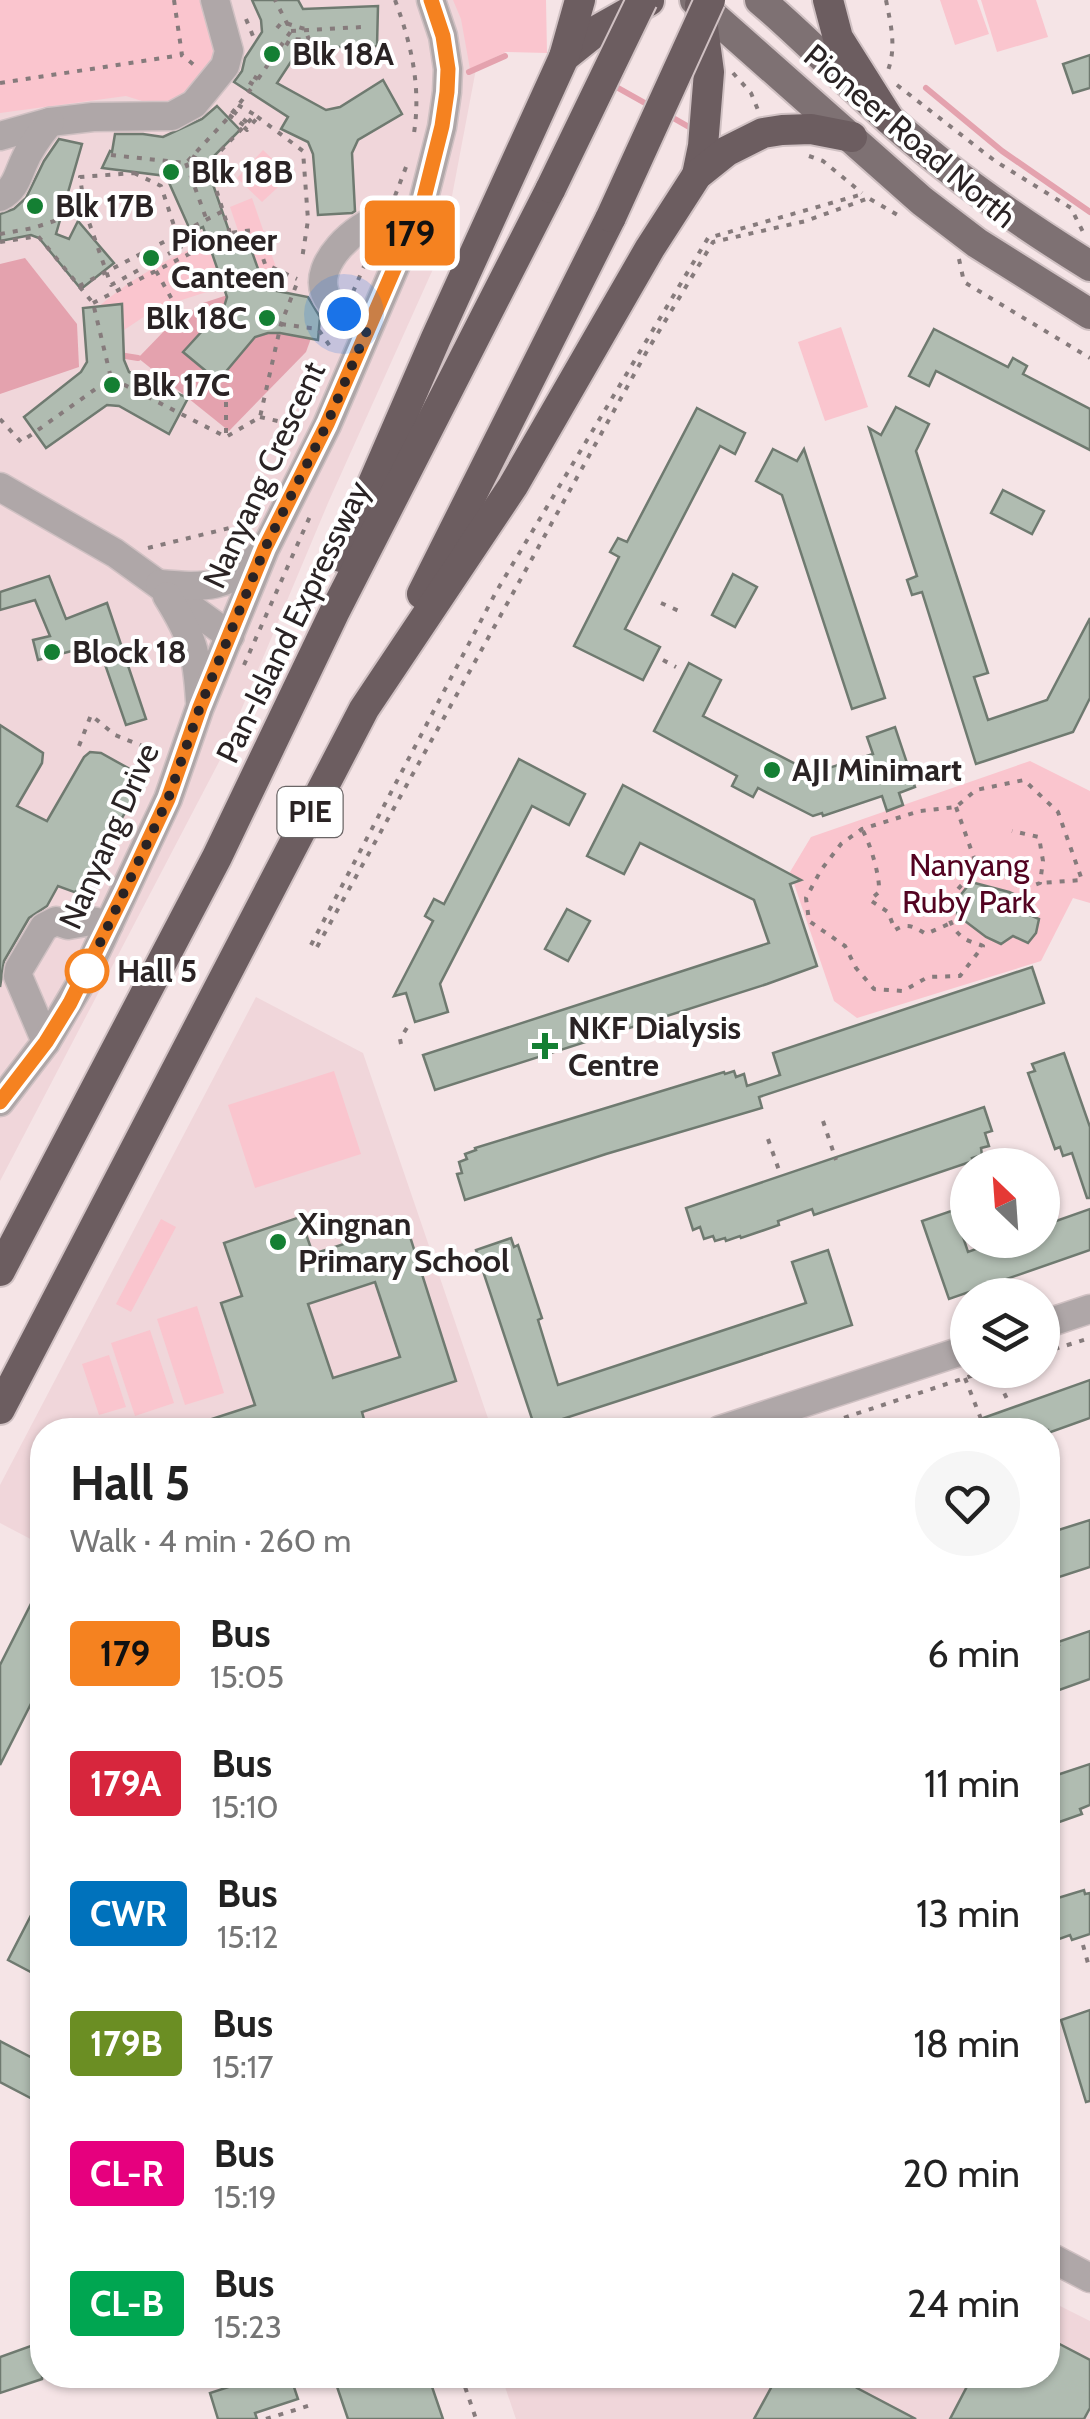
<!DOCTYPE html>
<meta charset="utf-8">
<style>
:root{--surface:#fff;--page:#f6f6f6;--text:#222;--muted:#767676}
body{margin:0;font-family:Cabin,sans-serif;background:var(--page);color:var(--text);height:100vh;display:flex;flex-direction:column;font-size:38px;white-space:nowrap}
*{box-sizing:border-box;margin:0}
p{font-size:32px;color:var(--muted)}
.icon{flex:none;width:55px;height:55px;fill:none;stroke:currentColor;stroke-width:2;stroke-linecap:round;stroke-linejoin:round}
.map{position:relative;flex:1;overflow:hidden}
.side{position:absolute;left:30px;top:1418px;width:1030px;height:970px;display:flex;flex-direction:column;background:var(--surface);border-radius:40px;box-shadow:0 2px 8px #0004}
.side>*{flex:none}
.badge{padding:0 20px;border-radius:8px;font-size:35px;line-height:65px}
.needle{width:65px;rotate:335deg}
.tools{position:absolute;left:950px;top:1148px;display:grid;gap:20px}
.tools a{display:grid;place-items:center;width:110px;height:110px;border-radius:50%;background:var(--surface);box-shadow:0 2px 8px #0004;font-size:50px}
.you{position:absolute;width:50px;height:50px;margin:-25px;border:8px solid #fff;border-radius:50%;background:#1a73e8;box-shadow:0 0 0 15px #1a73e833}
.map>.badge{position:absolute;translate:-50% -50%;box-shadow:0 0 0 5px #fff}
.round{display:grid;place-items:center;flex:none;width:105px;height:105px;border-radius:52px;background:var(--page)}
.headline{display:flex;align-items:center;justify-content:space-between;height:170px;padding:0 40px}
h1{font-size:48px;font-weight:700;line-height:75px}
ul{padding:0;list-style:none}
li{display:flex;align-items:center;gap:30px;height:130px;padding:0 40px}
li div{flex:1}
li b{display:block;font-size:38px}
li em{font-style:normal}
li .badge{min-width:110px;font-weight:700;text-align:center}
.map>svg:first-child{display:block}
.built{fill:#f0d6da}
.green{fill:#fac5ce}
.water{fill:#e4a2ae}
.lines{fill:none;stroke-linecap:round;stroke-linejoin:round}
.stream{stroke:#e4a2ae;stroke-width:6}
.building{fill:#b0bcb1;stroke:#6f7a70;stroke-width:2.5;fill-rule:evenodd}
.minor-casing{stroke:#d0c1c3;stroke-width:31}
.major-casing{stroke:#d0c1c3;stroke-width:34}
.highway-casing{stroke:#d0c1c3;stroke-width:34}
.path{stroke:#867b7c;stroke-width:4;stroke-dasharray:5 8;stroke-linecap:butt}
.minor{stroke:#afa7a8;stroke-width:28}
.major{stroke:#7e7173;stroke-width:30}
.highway{stroke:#6c5d60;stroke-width:30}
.highway-bridge-casing{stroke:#d0c1c3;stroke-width:34;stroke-linecap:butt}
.highway-bridge{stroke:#6c5d60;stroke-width:30}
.line-casing{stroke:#fff;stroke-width:22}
.line{stroke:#f58220;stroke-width:15}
.walk{stroke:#2a2324;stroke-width:10;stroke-dasharray:0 18}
.poi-dot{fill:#147f33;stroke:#fff;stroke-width:4}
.stop-dot{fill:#fff;stroke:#f58220;stroke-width:5}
.labels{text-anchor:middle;stroke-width:8;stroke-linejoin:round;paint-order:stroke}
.shield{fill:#fff;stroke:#6a6566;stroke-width:2.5}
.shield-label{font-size:30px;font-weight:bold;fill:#2a2324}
.poi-label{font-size:32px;font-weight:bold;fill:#2a2324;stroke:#fff;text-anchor:start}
.street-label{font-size:32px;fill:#2a2324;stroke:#fff}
.park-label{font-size:32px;fill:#530321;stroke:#fff}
.stop-label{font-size:32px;font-weight:bold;fill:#2a2324;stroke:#fff;text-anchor:start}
</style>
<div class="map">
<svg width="1090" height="2419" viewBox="0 0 1090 2419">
<rect width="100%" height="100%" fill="#f5e4e6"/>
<g class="built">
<polygon points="0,0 471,0 480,16 476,69 442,249 328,503 221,758 0,1181"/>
<polygon points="256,997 363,1053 492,1430 42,1430 42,1545 0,1523 0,1485"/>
<polygon points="1048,2300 1090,2321 1090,2419 516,2419 501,2375 1048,2375"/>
</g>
<g class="green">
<polygon points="0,0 205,0 219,58 197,88 161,107 126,96 0,113"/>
<polygon points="453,0 546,0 547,53 506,52 470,69 461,19"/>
<polygon points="940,0 977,0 989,34 955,45"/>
<polygon points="981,0 1036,0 1048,37 997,52"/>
<polygon points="263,150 290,176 262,202 237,178"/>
<polygon points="252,198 279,276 254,278 230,207"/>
<path d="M207,242L222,287L157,308L118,334L96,309C130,279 166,259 207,242Z"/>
<polygon points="841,327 868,407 825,421 798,342"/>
<polygon points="1030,761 1090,791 1090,903 1073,898 1041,961 857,1018 834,1001 790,872 811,837"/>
<polygon points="334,1071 361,1154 255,1188 228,1105"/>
<polygon points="161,1219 176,1227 131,1312 116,1304"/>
<polygon points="197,1306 224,1393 185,1405 157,1319"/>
<polygon points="150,1330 174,1403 135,1416 111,1343"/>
<polygon points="109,1355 126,1407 99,1415 82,1364"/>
</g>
<g class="water">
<polygon points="25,258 77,324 79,367 0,394 0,264"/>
<polygon points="249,288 325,300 306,352 229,431 138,358 168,327 203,303"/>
</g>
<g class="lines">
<g class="stream">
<polyline points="469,72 505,56"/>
<polyline points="611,84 652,107"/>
<polyline points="926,88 1002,151 1090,212"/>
<polyline points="668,115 689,127"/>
<polyline points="119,355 138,358"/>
</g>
</g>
<g class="building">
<polygon points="252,0 298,0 303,9 378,6 377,46 300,48 277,83 326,110 340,107 383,80 402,114 358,140 352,153 355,211 352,213 318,215 313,154 308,142 281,129 288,117 234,82 242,71 245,58 262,32 261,20"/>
<polygon points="1090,55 1090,88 1073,93 1063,64"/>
<polygon points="217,106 240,130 206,164 232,240 246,235 263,283 272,290 308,297 320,317 318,340 280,333 268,333 255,337 218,381 183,352 224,307 227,297 203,227 191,232 166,176 102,168 110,151 112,152 115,134 143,134 163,137 202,119"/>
<polygon points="59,139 82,144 56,234 69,239 78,221 114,263 81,289 39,238 31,235 0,241 0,214 14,209 26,198 44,161"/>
<polygon points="122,304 124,360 129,372 188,398 169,434 119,406 107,405 46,448 24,417 81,372 87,362 83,308"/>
<polygon points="934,329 1008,367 1013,358 1027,366 1023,374 1090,409 1090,450 936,371 929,386 909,376"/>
<polygon points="896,407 929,424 916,451 988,673 974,677 988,720 1047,700 1090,618 1090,698 1073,732 976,764 922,592 912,595 907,580 917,576 869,428 881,435"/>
<polygon points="697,408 745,433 735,454 720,446 625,629 660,647 643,680 574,646 619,557 610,552 618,538 627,542"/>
<polygon points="773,449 797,461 804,449 885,698 852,709 782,495 756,481"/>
<polygon points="1003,490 1044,511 1032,534 991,513"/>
<polygon points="733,574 757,587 735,627 712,615"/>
<polygon points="49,576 66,619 107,603 146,719 126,725 98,644 38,660 33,640 50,636 35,600 0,610 0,592"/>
<polygon points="689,663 721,680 703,716 813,773 873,754 867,737 895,727 915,787 899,793 903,805 887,811 882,796 823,816 822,813 813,816 758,788 753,797 732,786 737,776 654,731"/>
<polygon points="0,725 43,753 42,763 17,806 47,821 84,757 90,752 101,753 137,773 142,783 82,888 74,892 58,886 47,906 29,918 4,961 0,987"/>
<polygon points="519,759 585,794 569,825 532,806 440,984 448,1012 415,1022 406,993 394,996 433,921 425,916 434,899 444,904"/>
<polygon points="623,785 801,880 790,884 817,966 767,984 435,1090 423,1055 769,943 754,900 640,843 624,874 587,856"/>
<polygon points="971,882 1009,892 1025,899 1025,913 1039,919 1036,933 1028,943 1013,936 1001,944 986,937 957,915 959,897"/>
<polygon points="567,909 590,921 568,961 545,949"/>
<polygon points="1032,967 1044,1003 759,1097 762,1108 606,1154 465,1200 457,1174 462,1173 459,1162 467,1159 465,1154 476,1150 475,1148 724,1072 725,1074 734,1071 736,1077 744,1074 747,1086 780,1075 773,1053"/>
<polygon points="1064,1053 1090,1127 1090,1198 1087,1198 1072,1153 1063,1156 1060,1147 1055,1149 1028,1073 1035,1071 1032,1064"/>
<polygon points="984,1107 992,1131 985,1133 989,1146 981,1148 982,1155 972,1158 973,1161 814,1215 812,1209 778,1221 779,1225 741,1238 740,1236 726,1241 725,1238 715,1241 713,1236 704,1239 700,1227 693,1230 686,1208"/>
<polygon points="1090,1209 1090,1250 949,1299 922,1221 954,1210 968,1252 1001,1240 1042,1240 1042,1226"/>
<path d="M300,1217L313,1254L406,1224L456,1381L362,1412L367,1430H188L187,1427L255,1405L221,1303L242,1296L224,1243ZM375,1282L400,1357L333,1378L308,1304Z"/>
<polygon points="511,1238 514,1247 518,1245 542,1318 538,1320 558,1385 806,1303 792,1262 828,1250 852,1325 535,1428 476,1250"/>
<polygon points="1090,1380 1090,1418 1048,1433 1048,1430 956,1430 955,1428"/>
<polygon points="1090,1520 1090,1567 1053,1579 1051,1573 1048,1574 1048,1540 1054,1537 1052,1532"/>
<polygon points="42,1582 42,1682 0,1765 0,1665"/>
<polygon points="1090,1631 1090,1679 1048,1694 1048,1649 1059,1645 1058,1642"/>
<polygon points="1090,1764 1090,1805 1080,1809 1082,1814 1048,1826 1048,1778"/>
<polygon points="1084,1890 1085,1894 1090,1893 1090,1934 1072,1940 1070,1935 1048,1943 1048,1901"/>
<polygon points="42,1894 42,1978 8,1960"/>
<polygon points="1090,2010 1090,2101 1086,2102 1061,2020"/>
<polygon points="0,2041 42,2063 42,2104 0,2082"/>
<polygon points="1048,2338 1090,2360 1090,2408 1084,2419 950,2419 973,2375 1048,2375"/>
<polygon points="42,2342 42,2379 0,2393 0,2357"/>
<polygon points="265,2375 290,2375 298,2399 255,2413 257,2419 218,2419 210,2393"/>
<polygon points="333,2375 428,2375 443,2419 348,2419"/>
<polygon points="778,2375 863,2375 857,2388 916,2419 754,2419"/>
</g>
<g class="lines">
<defs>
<g id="minor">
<polyline points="0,136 50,122 93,117 172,116 194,104 225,66 229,51 215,0"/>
<path d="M0,197C15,189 17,178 23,164C29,149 40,134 50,122"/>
<path d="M368,328C352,319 332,311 325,293C313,264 356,224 383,218C393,216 405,220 415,222"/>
<polyline points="0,487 115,553 230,636"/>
<path d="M160,584C204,588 231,589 261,553"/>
<path d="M167,596C193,638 197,652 200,701"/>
<polyline points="46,1042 18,976 19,969 44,927 56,921 68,925 91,921 109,924"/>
<polyline points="0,1102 46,1042 82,981 109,924 168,799 200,707 265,549 327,425 423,202 442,127 447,92 448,69 443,36 431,0"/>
<polyline points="1042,1325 1090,1309"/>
<polyline points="720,1430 968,1349"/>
<polyline points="1048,2256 1090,2278"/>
</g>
<g id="major">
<polyline points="695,0 922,201 977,243 1090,314"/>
<path d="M760,0C799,33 835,70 873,105C939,166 1014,219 1090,266"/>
</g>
<g id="highway">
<polyline points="828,0 838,38 889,119"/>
<polyline points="564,57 599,29 649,1"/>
<polyline points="697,175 703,146 709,72 700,5"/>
<polyline points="341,557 436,338 564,57 580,0"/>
<polyline points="422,594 611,217"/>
<polyline points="0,1271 217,857 334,613 551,188"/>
<polyline points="0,1409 364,709 513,486 650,248 697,175 727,151 763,133 782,130 811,129 852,137"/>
</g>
</defs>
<use href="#minor" class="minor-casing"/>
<use href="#major" class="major-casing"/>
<use href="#highway" class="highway-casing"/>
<g class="path">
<polyline points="174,0 182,55 194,65"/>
<path d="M395,0C412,46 422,90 413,139"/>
<path d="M886,0C891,26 897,48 887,73"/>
<polyline points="246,19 253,36 249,42"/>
<polyline points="277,28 282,22 305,29 309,40 290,39 281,54"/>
<polyline points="291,31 363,27"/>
<polyline points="733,73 751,93 758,110"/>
<polyline points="258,79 291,31 275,0"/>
<polyline points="249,82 254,85 258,79 253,76"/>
<polyline points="0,83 182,55"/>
<polyline points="897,85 995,161 1071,208 1083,232"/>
<polyline points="238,105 255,115"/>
<polyline points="233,111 248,123"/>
<polyline points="229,115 245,126"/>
<polyline points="244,127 247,130 257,118"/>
<polyline points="111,155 186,163 228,118 254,85"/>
<polyline points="192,156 204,163"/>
<polyline points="809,156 823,161 862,193"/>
<polyline points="186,163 206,218"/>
<polygon points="134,173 161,186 181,247 111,285 85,211 80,177"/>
<polyline points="395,196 406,167"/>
<polyline points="870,199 901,217"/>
<polyline points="230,233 208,164 255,115 303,151 308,220 302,259"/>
<polyline points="0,234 33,228 85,211"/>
<polyline points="0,242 38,236 93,303 111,378"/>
<polyline points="959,259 964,282 1090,358"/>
<polyline points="156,271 187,326"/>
<polyline points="79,286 223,211"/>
<polyline points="353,292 371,250"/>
<polyline points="93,303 230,233 253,230 265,264 297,279"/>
<polyline points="281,324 318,329 332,349"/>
<polyline points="226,402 226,437"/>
<polyline points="260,417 300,426"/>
<polyline points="0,419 21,442 111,378 226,437 260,417 281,324 299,278"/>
<polyline points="148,548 250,523"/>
<polyline points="661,603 679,611"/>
<polyline points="663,660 676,667"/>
<polyline points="244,665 311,514"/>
<polyline points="79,746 91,715 115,735 162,754"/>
<path d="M956,807L979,872C955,885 935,913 961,936C966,941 976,943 983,946L960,976L928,977L903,991L874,989L856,968L845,946L809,921L806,898L821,870L841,844L862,829L920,811L956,807L976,790L1024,780L1058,812L1082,880L1040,883"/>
<path d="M863,831C871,846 880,876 879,892L870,900L888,912L895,930C908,922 914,927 926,934L951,923"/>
<polyline points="979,872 1004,873 1022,890 1040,883 1043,861 1039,837 1012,831"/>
<polyline points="311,945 496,592 708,238 863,194"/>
<polyline points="317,947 647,351 713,242 806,221 869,198"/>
<polyline points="401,1044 400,1039 410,1023"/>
<polyline points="823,1121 836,1160"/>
<polyline points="768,1139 781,1176"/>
<polyline points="1042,1353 1090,1338"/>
<polyline points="993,1370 1008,1401"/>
<polyline points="965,1378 981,1419"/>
<polyline points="807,1430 989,1370"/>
<polyline points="1053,1858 1059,1878"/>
<polyline points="1083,1945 1089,1967"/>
<polyline points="461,2375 476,2419"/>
<polyline points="266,2419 311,2405"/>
</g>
<use href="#minor" class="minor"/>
<use href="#major" class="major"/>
<use href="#highway" class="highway"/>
<defs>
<g id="highway-bridge">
<polyline points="551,188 642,0"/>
<polyline points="611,217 710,0"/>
</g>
</defs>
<use href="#highway-bridge" class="highway-bridge-casing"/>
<use href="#highway-bridge" class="highway-bridge"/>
</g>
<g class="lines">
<defs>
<polyline id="line" points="0,1102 46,1042 70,1003 124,893 168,799 200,707 265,548 327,424 423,202 442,126 447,92 448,69 443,36 431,0"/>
</defs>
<use href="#line" class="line-casing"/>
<use href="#line" class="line"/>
<polyline class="walk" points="87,971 82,981 168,799 200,707 265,548 327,424 368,328 344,314"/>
</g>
<g class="poi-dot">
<circle cx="272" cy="54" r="10"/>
<circle cx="171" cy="172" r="10"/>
<circle cx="35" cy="206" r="10"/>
<circle cx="151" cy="258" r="10"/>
<circle cx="267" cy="318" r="10"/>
<circle cx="112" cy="385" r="10"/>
<circle cx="52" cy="652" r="10"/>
<circle cx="772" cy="770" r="10"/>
<path d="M540 1031h10v10h10v10h-10v10h-10v-10h-10v-10h10z"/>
<circle cx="278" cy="1242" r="10"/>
</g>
<circle class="stop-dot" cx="87" cy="971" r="20"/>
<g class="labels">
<rect class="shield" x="277.5" y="787" width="65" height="50" rx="8"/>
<g class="shield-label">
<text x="310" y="822">PIE</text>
</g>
<g class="poi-label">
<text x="292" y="65">Blk 18A</text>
<text x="191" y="183">Blk 18B</text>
<text x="55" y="217">Blk 17B</text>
<text x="171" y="251">Pioneer<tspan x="171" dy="37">Canteen</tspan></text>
<text x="247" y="329" text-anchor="end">Blk 18C</text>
<text x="132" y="396">Blk 17C</text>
<text x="72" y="663">Block 18</text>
<text x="792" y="781">AJI Minimart</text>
<text x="568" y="1039">NKF Dialysis<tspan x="568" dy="37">Centre</tspan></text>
<text x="298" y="1235">Xingnan<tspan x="298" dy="37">Primary School</tspan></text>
</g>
<g class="street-label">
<text transform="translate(910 136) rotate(40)" y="11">Pioneer Road North</text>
<text transform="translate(264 475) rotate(-65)" y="11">Nanyang Crescent</text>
<text transform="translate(293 622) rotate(-64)" y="11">Pan-Island Expressway</text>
<text transform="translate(109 836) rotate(-66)" y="11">Nanyang Drive</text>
</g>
<g class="park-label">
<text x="969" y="876">Nanyang<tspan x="969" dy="37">Ruby Park</tspan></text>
</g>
<g class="stop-label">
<text x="117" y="982">Hall 5</text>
</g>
</g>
</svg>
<div class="tools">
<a><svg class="needle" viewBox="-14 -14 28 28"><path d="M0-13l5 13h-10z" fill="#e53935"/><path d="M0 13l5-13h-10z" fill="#767676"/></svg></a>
<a><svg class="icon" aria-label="layers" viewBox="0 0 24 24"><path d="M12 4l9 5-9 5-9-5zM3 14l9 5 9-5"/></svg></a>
</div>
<div class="you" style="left:344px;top:314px"></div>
<b class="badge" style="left:410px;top:233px;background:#f58220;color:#111">179</b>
<section class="side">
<div class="headline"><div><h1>Hall 5</h1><p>Walk · 4 min · 260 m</p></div><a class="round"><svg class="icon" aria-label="heart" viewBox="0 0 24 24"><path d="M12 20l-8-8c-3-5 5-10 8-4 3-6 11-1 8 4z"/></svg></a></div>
<ul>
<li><span class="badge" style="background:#f58220;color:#111">179</span><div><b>Bus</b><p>15:05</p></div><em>6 min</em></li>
<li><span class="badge" style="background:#d7263d;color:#fff">179A</span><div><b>Bus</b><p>15:10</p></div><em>11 min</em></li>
<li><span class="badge" style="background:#0072bc;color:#fff">CWR</span><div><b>Bus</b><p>15:12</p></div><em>13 min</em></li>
<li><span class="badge" style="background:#6b8e23;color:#fff">179B</span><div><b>Bus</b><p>15:17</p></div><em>18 min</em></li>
<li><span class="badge" style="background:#e6007e;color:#fff">CL-R</span><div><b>Bus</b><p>15:19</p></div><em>20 min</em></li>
<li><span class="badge" style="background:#00a651;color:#fff">CL-B</span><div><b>Bus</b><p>15:23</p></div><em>24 min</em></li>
</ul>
</section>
</div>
